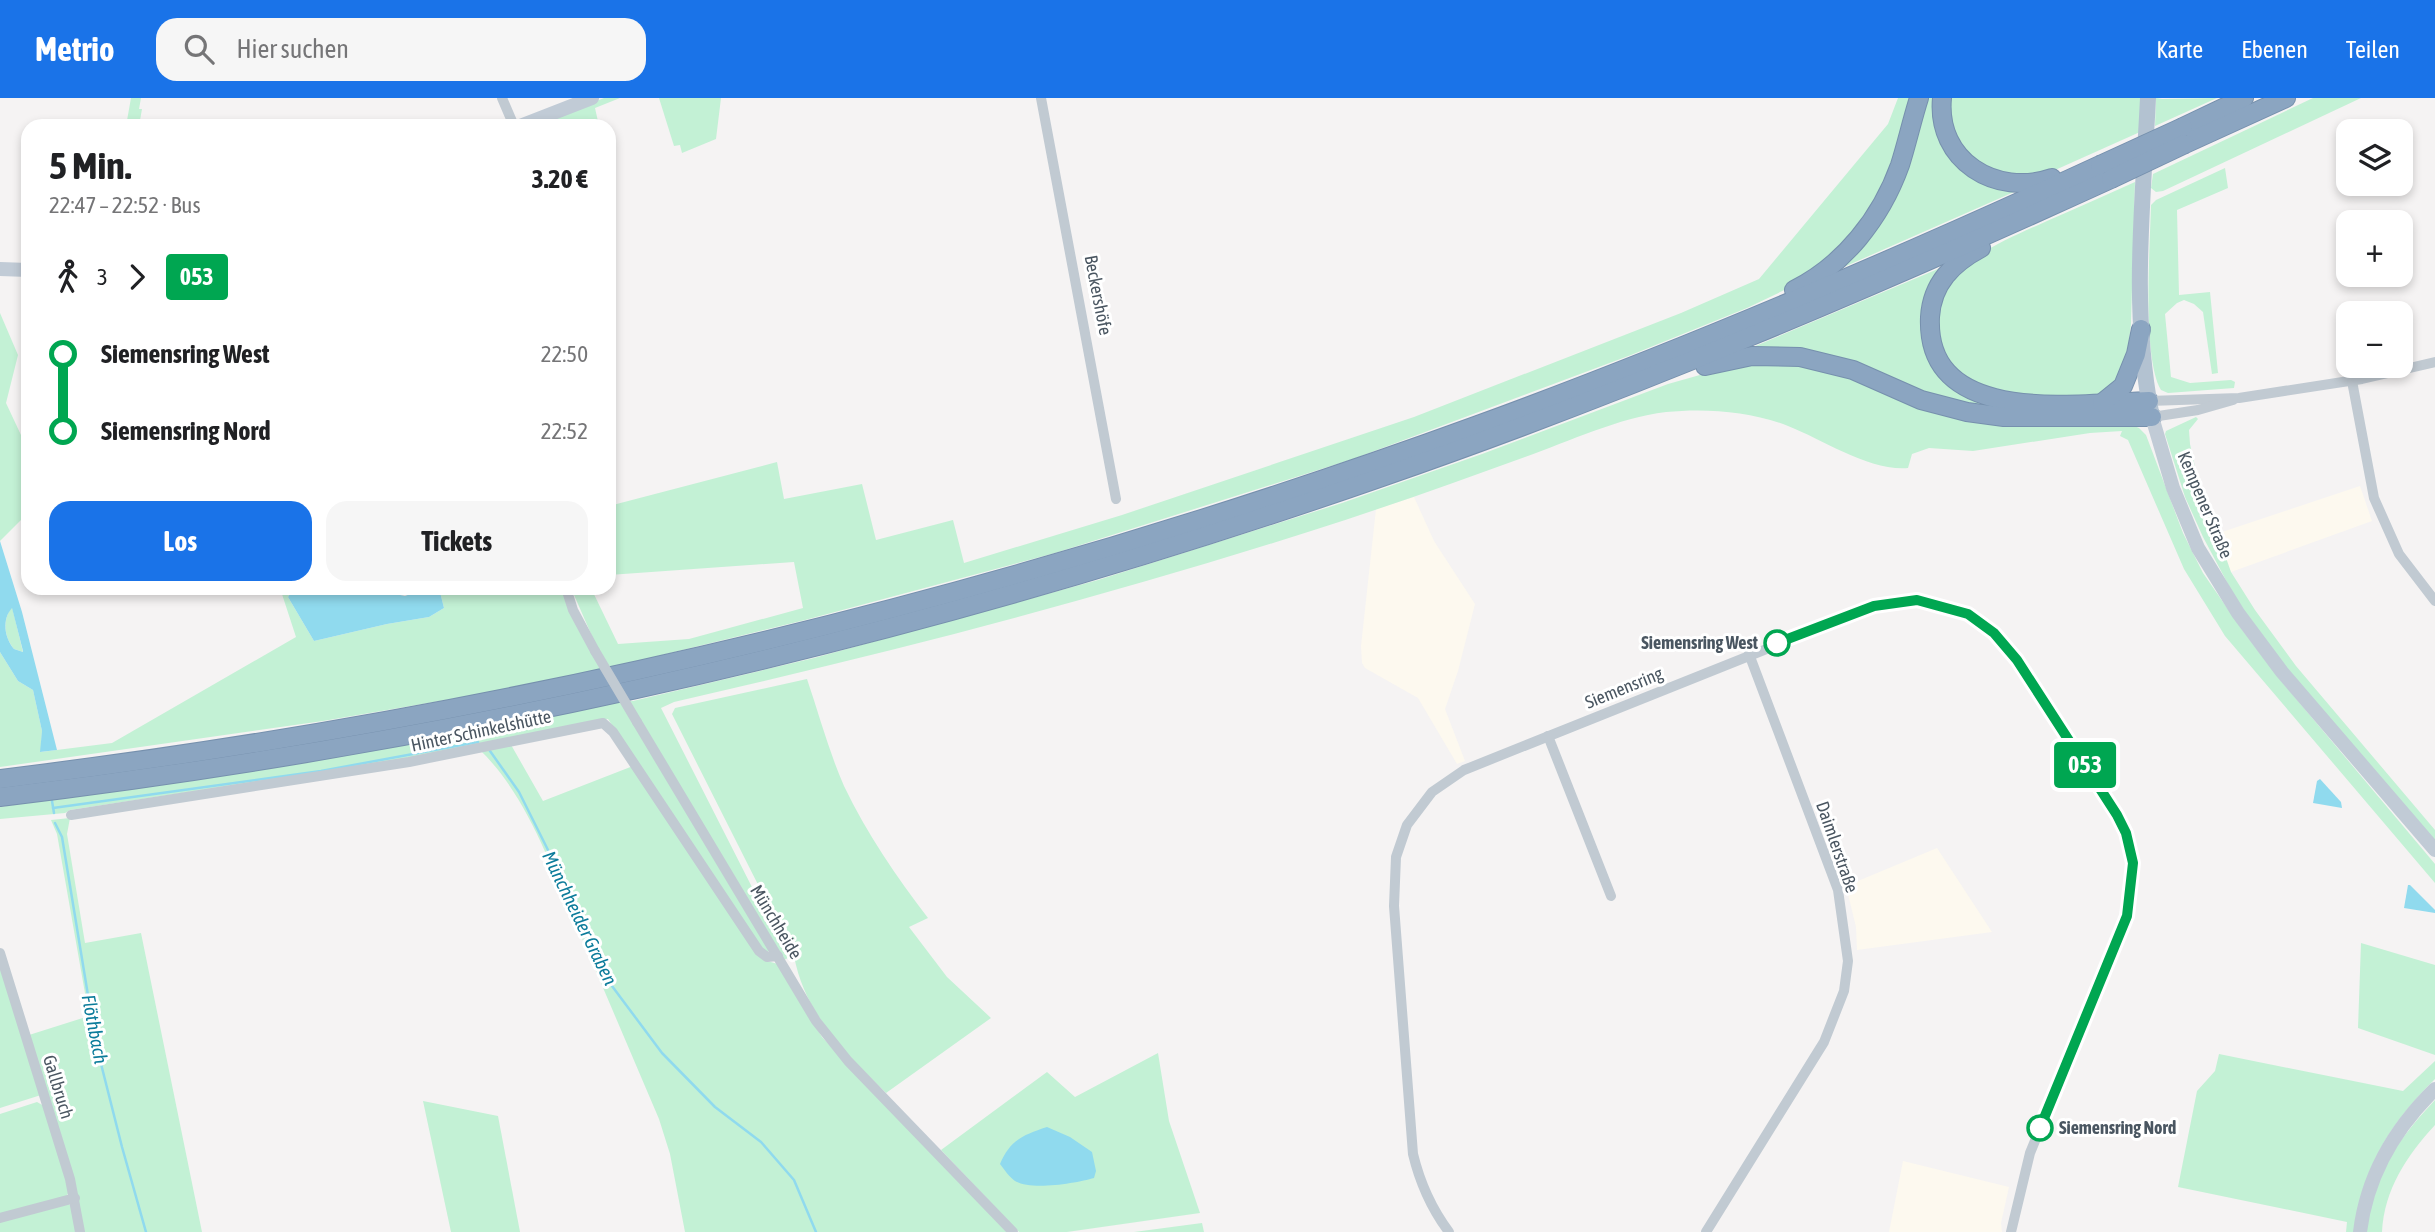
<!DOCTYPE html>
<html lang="de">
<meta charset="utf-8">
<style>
:root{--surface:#fff;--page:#f6f6f6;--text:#202124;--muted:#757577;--accent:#1a73e8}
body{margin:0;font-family:"Asap Condensed",sans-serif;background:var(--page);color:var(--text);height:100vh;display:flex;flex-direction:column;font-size:26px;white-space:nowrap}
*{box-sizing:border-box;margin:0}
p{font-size:23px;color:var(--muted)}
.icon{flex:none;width:38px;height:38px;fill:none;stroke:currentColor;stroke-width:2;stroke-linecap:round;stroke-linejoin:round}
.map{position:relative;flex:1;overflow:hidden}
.panel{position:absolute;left:21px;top:21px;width:595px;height:476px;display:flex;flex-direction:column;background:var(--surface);border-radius:21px;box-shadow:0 4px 10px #0003}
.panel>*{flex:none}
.badge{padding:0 14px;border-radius:5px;font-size:24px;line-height:46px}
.tools{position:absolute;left:2336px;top:21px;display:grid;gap:14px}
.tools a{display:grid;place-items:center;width:77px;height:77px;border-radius:14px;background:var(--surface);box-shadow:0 4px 10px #0003;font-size:35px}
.map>.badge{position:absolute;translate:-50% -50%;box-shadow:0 0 0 4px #fff}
.legs{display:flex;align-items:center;gap:10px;height:77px;padding:0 28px;font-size:23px}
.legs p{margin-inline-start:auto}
.summary{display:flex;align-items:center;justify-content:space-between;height:119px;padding:0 28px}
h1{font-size:38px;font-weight:700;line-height:52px}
.cta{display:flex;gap:14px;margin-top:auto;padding:14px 28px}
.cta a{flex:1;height:80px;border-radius:21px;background:var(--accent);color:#fff;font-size:28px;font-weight:700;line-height:80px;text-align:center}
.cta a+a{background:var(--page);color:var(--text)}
ul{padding:0 28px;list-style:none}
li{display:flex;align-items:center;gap:24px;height:77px;font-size:26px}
li i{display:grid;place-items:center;width:10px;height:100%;margin:0 9px;background:currentColor}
li i::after{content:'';width:18px;height:18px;margin:-9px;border:5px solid;border-radius:50%;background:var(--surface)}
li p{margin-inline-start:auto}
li:first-child i{background:linear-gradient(#0000 50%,currentColor 0)}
li:last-child i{background:linear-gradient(currentColor 50%,#0000 0)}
header{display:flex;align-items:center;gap:42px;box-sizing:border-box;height:98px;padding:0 35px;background:var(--accent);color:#fff}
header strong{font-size:33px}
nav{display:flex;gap:38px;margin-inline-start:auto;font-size:24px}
.search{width:490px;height:63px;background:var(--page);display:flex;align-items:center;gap:18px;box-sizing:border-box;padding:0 24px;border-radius:21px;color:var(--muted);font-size:26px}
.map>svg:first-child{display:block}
.commercial{fill:#fdf9ef}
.green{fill:#c3f1d5}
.water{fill:#90daee;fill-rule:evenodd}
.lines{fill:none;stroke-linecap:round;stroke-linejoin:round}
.stream{stroke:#90daee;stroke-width:2.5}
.highway-casing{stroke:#7690ad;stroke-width:20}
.street{stroke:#c1cad2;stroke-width:10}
.secondary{stroke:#c1cbd6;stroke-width:14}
.primary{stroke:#b3c2d1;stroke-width:16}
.highway{stroke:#8ba5c1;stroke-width:18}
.highway-bridge-casing{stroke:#7690ad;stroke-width:20;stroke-linecap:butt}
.street-bridge{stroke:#c1cad2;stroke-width:10}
.highway-bridge{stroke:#8ba5c1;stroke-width:18}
.line-1-casing{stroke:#fff;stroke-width:16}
.line-1{stroke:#00a651;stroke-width:10}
.stop-1-dot{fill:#fff;stroke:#00a651;stroke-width:3.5}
.labels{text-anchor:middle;stroke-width:6;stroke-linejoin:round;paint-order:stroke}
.street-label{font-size:18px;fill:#4a5661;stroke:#fff}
.stop-label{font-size:18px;font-weight:bold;fill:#4a5661;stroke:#fff;text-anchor:end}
.water-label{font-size:19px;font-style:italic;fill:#0c7c9b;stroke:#fff}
</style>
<header>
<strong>Metrio</strong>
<div class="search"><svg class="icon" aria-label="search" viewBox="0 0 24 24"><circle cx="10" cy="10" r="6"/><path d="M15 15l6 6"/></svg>Hier suchen</div>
<nav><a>Karte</a><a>Ebenen</a><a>Teilen</a></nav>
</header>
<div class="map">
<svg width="2435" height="1134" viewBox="0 0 2435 1134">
<rect width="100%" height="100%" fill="#f5f3f3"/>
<g class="commercial">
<polygon points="2360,388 2372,423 2231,474 2216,436"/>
<polygon points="1414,399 1434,443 1475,506 1458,573 1445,611 1465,663 1457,666 1418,600 1365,570 1362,565 1361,548 1376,411"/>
<polygon points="1937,750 1992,834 1857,852 1856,829 1846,788"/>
<polygon points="1903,1063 2009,1089 2001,1125 2002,1134 1889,1134"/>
</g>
<g class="green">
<polygon points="131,0 141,0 139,11 142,11 139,28 126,28"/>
<polygon points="604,0 620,0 595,10 599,28 533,28"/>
<polygon points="659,0 721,0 716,41 682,55 680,47 674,48"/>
<polygon points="1898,0 1912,0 1888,81 1848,144 1799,185 1747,210 1631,257 1353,361 1055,455 805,522 556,583 323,623 0,669 0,554 18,583 33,592 42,633 41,654 112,645 296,539 280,490 294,490 288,499 314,543 387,526 429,519 444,510 439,490 561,490 595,545 571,490 591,490 618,546 689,541 803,510 794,464 609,477 609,408 777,364 784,401 862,386 876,442 953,422 964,465 1122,417 1414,319 1681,215 1759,181 1888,26"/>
<polygon points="1922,0 1939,0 1948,46 2023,90 1828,176 1871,129"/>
<polygon points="1948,0 2142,0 2140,34 2044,77 2027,79 1989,73 1960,49 1953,34"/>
<polygon points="2156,0 2162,1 2217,0 2155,28"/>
<polygon points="2313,0 2361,0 2163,93 2156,94 2151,90 2153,76"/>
<path d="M2225,70L2228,90L2177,112L2179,197L2210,194L2218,275L2212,276L2203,214L2194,206L2184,202L2177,205L2165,216L2171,279L2190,285L2231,282L2235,284L2234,290L2168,295L2161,292C2142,260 2150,148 2151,107L2156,102Z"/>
<path d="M2135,84L2131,226L2125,276L2099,299C2039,299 1947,308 1937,229C1935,212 1942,187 1955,175C1982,151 2014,138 2047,123C2077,110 2106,97 2135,84Z"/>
<polygon points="1945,168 1932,192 1947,278 2026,308 1993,312 1746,252"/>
<polygon points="0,215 18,257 6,305 28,352 28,415 0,443"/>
<path d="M1753,262L1817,266L1969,322L2132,327L2139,330L2146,337L2183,435L2203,475L2243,533L2282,584L2435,766V785L2225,538L2184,471L2128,342L2120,338L2122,333L2090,335L1973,353L1929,350L1912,356L1908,370C1868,373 1824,342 1788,328C1751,313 1705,310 1666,314C1618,320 1570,343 1525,359C1454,385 1383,410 1311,433C1102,500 888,555 674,604L661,610L788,860L784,862L770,853L763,855L608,621L431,657L70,712L65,715L0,721V709L319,661L605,604L633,603L814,560L1098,482L1342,405L1482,356L1668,286Z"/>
<polygon points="2196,319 2198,321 2189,332 2190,346 2197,378 2231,474 2255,512 2296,568 2435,732 2435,746 2289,573 2237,503 2203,439 2185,399 2165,336 2166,333"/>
<path d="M12,509L23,554L14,551C4,539 2,522 12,509Z"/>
<path d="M807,581C819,616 829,654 844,688C867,736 896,778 928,820L909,829L947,879L991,920L886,995C845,955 805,916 794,858L672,616L675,610Z"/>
<path d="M510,645L543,703L633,668L767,863L778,866L822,939L1007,1134H685L670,1056L659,1021C631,955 603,890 575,824C549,764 527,698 480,652Z"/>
<polygon points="70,720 67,736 85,845 141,835 202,1134 83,1134 29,937 89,918 57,736 51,722"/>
<polygon points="2361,845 2435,867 2435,957 2358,930"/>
<polygon points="0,864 41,997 0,1010"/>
<polygon points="1158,955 1169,1023 1200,1115 1067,1134 1019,1134 941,1052 1047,974 1075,999"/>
<path d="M2219,956L2403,993L2435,963V981C2389,1027 2363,1068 2355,1134H2346L2347,1124L2178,1089L2197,993L2215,973Z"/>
<path d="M2435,1002V1027C2407,1057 2384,1092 2382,1134H2365C2375,1075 2395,1045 2435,1002Z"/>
<polygon points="423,1003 498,1018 520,1134 451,1134"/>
<polygon points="37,1004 44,1008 70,1092 66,1099 0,1117 0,1016"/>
<polygon points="69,1106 74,1112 77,1134 0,1134 0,1123"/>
<polygon points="1202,1125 1204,1134 1134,1134"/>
</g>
<g class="water">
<path d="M0,443L22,514L57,652L40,654L42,633L33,592L18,583L0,554ZM12,510L23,553V554L14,551C4,539 2,521 12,510Z"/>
<polygon points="294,490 391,490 395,496 405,498 416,494 416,490 439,490 444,510 429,519 387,526 314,543 288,499"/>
<polygon points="2320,681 2341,704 2342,710 2313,705 2317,683"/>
<polygon points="2408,787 2410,787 2435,812 2435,815 2404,810"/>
<path d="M1047,1029L1070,1039L1092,1054L1096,1073L1094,1080C1077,1085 1031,1093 1015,1083C1009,1079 1004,1071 1000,1066C1010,1042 1023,1037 1047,1029Z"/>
</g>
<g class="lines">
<g class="stream">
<polyline points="490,653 519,694 556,768 606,880 662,955 715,1009 761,1044 794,1082 816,1134"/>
<polyline points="52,703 54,715"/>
<polyline points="53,710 321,673 478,644"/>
<polyline points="55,725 62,739 96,946 122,1049 146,1134"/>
</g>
<defs>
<g id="highway">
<path d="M1942,0C1936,63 1996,99 2052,80"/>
<polyline points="2183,29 2244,0"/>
<polyline points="2185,46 2286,0"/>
<path d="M1981,150C1953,165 1932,185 1930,219C1925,330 2079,305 2149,303"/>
<path d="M1794,192C1844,167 1881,120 1900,67C1907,45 1912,22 1919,0"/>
<polyline points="1705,268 1752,258 1800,259 1853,272 1921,302 1967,314 2004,319 2152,319"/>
<polyline points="2102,305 2123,288 2136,256 2141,231"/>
<path d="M0,681C504,620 1001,501 1478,327C1689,250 1896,161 2100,67"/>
<path d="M0,699C470,643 935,535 1382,379C1630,293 1872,190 2111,81"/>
</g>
</defs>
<use href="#highway" class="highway-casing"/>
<g class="street">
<polyline points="502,0 514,28"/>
<polyline points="1041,0 1116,401"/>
<polyline points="2352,283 2374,400 2399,456 2435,503"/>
<polyline points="2149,303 2239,300 2362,281 2435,264"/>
<polyline points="2152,319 2198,312 2233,302"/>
<polyline points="566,490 573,512 595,553"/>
<polyline points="637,624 816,923 848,963 1013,1134"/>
<polyline points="1548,638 1611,798"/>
<polyline points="71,717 409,664 603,625 613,634 759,853 767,859 778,858"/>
<polyline points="0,855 70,1081 80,1134"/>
<polyline points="0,1120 75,1100"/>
<path d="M1449,1134C1431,1110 1420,1085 1413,1056L1394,808L1396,759L1407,727L1432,694L1464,672L1874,508L1917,502L1968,515L1995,535L2017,562L2117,717L2126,735L2133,765L2127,818L2030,1055L2011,1134"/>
<polyline points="1706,1134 1824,944 1844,893 1848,863 1838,792 1749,556"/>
</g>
<g class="secondary">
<polyline points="520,28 592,0"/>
<polyline points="0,171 28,172"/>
<polyline points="2152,319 2173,390 2198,450 2238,515 2282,574 2435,752"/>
<path d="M2360,1134C2367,1077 2394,1031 2435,991"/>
</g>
<path class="primary" d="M2148,0C2143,104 2131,210 2151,314"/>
<use href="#highway" class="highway"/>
<defs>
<g id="highway-bridge">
<polyline points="2100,67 2183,29"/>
<polyline points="2111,81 2185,46"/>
</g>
</defs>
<use href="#highway-bridge" class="highway-bridge-casing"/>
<polyline class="street-bridge" points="595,553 637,624"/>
<use href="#highway-bridge" class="highway-bridge"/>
</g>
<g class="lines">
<defs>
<polyline id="line-1" points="1777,545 1874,508 1917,502 1968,516 1994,535 2017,562 2117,717 2126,735 2133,765 2127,818 2040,1030"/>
</defs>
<use href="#line-1" class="line-1-casing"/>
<use href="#line-1" class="line-1"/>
</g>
<g class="stop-1-dot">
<circle cx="1777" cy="545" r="12"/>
<circle cx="2040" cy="1030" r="12"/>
</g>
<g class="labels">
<g class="street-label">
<text transform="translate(1098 197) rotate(79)" y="6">Beckershöfe</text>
<text transform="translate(2205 407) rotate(67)" y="6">Kempener Straße</text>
<text transform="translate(1624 590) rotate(-22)" y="6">Siemensring</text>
<text transform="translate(481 633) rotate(-12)" y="6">Hinter Schinkelshütte</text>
<text transform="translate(1837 749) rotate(71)" y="6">Daimlerstraße</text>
<text transform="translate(776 824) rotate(59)" y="6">Münchheide</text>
<text transform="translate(58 989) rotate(73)" y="6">Gallbruch</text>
</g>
<g class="stop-label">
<text x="1758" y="551">Siemensring West</text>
<text x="2059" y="1036" text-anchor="start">Siemensring Nord</text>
</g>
<g class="water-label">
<text transform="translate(580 820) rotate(64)" y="7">Münchheider Graben</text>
<text transform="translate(95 931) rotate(79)" y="7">Flöthbach</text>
</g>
</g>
</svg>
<div class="tools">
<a><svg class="icon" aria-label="layers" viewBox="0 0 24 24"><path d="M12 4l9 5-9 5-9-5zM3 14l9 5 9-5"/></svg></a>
<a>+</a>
<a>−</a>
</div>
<b class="badge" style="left:2085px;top:667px;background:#00a651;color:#fff">053</b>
<section class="panel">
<div class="summary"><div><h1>5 Min.</h1><p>22:47 – 22:52 · Bus</p></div><b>3.20 €</b></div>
<div class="legs"><svg class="icon" aria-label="walk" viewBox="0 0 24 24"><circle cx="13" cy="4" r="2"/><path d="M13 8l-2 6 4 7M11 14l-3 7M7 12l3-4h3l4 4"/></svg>3<svg class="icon" aria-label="forward" viewBox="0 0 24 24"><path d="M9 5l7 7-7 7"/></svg><b class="badge" style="background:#00a651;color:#fff">053</b></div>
<ul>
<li><i style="color:#00a651"></i><b>Siemensring West</b><p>22:50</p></li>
<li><i style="color:#00a651"></i><b>Siemensring Nord</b><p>22:52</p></li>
</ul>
<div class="cta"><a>Los</a><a>Tickets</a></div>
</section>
</div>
